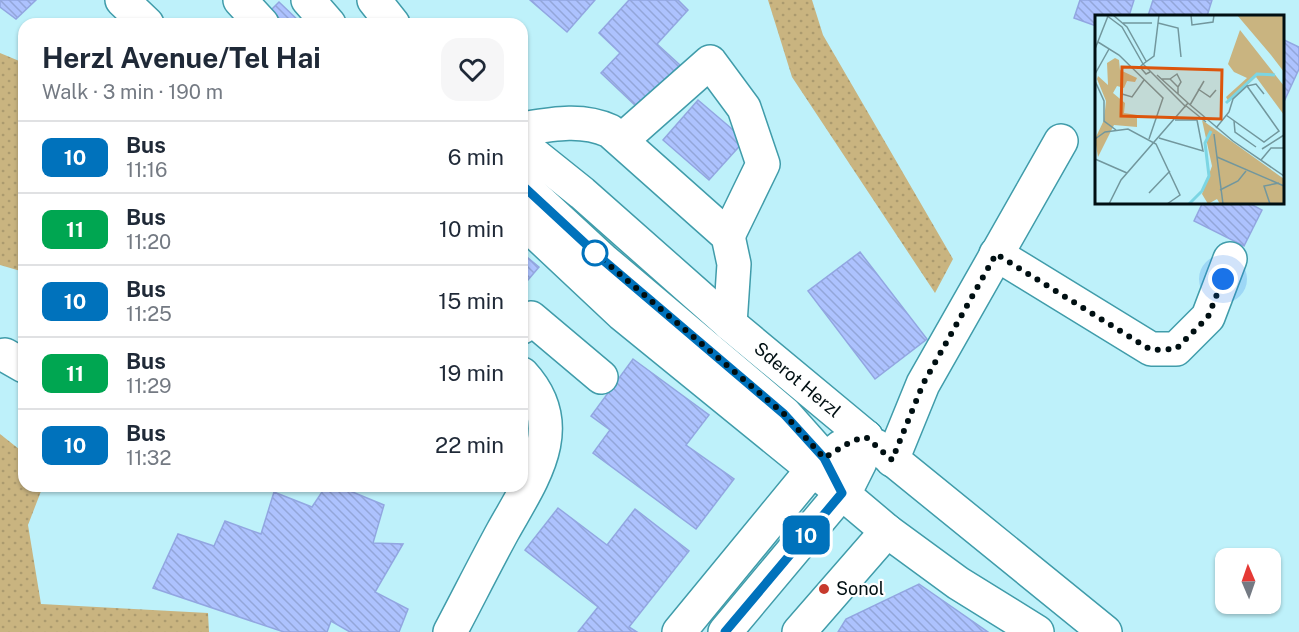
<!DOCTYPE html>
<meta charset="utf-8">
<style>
:root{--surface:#fff;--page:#f6f6f7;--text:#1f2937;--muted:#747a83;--line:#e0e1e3}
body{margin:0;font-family:"Public Sans",sans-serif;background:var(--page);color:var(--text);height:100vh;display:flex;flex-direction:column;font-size:22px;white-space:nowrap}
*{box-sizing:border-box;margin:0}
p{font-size:20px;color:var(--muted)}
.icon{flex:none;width:33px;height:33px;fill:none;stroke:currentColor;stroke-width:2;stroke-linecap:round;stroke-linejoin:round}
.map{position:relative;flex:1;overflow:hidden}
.drawer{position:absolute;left:18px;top:18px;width:510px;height:474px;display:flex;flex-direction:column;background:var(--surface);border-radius:18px;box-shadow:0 2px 4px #0004}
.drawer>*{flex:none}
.badge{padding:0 12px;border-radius:9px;font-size:21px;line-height:39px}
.needle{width:39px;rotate:358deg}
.tools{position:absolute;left:1215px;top:548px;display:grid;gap:12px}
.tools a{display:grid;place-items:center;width:66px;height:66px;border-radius:12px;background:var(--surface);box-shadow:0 2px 4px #0004;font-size:30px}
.you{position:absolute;width:30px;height:30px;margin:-15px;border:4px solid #fff;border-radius:50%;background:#1a73e8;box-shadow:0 0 0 9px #1a73e833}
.map>.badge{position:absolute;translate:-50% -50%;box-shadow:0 0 0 3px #fff}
.round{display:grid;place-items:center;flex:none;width:63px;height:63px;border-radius:18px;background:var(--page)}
.headline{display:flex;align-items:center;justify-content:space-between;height:102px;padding:0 24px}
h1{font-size:28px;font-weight:700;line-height:45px}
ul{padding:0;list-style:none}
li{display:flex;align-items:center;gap:18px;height:72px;padding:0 24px;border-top:2px solid var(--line)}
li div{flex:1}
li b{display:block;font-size:22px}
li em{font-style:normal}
li .badge{min-width:66px;font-weight:700;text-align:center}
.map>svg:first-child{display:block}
.grass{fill:url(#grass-dots)}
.building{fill:url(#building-back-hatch);stroke:#92a6e1;stroke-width:1.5}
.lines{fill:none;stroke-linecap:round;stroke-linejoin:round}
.minor-casing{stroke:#409caa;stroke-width:36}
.major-casing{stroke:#409caa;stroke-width:36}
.minor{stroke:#fff;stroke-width:33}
.major{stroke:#fff;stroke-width:33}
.line-casing{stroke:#fff;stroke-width:14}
.line{stroke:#0072bc;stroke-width:9}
.walk{stroke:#000f12;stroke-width:6;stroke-dasharray:0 10.8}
.stop-dot{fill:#fff;stroke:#0072bc;stroke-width:3}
.poi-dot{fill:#c73a2d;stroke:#fff;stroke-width:2}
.labels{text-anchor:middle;stroke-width:4.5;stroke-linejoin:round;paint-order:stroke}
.street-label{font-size:18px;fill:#000f12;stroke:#fff}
.poi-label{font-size:18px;fill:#000f12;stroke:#fff;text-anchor:start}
.inset-river{fill:none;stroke:#7cd5e3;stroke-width:3}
.inset-road{fill:none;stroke:#72979d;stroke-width:1.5}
.view{fill:#dc550c;fill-opacity:0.15;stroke:#dc550c;stroke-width:3}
.inset-edge{fill:none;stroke:#000f12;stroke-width:3}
</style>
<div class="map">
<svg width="1299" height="632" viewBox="0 0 1299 632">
<defs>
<pattern id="grass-dots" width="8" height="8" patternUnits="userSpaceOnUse" patternTransform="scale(1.5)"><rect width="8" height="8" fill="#c9b480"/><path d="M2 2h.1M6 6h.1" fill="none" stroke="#ab9a6e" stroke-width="1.8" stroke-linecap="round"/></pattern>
<pattern id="building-back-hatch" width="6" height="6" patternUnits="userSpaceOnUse" patternTransform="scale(1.5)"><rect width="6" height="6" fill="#adc2fe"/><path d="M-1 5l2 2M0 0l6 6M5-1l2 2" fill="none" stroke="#93a6d9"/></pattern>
</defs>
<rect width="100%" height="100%" fill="#bef1fa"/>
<g class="grass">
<polygon points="768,0 812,0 823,35 953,259 935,293 792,77"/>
<polygon points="0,53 24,63 24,272 0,265"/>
<polygon points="0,434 24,453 24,486 43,486 28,525 41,604 208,613 209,632 0,632"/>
</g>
<g class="building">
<polygon points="0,0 36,0 16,19 0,7"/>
<polygon points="530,0 595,0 567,32"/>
<polygon points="629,0 678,0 688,10 657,44 680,65 639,109 601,73 620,53 599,33"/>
<polygon points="1080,0 1134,0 1129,16 1096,16 1096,26 1074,18"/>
<polygon points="1153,0 1212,0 1207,16 1148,16"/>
<polygon points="279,2 302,24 257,24"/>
<polygon points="1282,39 1299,47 1299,69 1282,106"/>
<polygon points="698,100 745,140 709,180 663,140"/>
<polygon points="1203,202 1247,202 1262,210 1244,246 1194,221"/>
<polygon points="860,252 927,339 875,379 808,291"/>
<polygon points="522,253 539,267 522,287"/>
<polygon points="633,359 709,415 686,445 734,479 696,529 593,453 610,430 591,416"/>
<polygon points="326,486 338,486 384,505 373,543 403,544 375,592 408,609 399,632 350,632 331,621 327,632 284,632 153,588 178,534 214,546 225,521 261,534 274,492 312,507"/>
<polygon points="558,508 607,545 635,509 689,551 629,627 637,632 578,632 598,607 525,550"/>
<polygon points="919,584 988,632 838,632 846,619"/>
</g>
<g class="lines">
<defs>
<g id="minor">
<polyline points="122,0 147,24"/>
<polyline points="240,0 262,24"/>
<path d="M522,129C552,124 582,118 610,131L728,236L734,264L730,324"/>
<polyline points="623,139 710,62 744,108 763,164 728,236"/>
<polyline points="522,185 603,260 784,413 824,458 842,493 887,531 958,583 1037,632"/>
<polyline points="996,254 1151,349 1176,349 1208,317 1230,259"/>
<polyline points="522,327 531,318 601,377"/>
<polyline points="5,355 24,366"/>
<polyline points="876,446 1105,632"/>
<polyline points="892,460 923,384 1061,141"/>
<path d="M450,632C468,598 485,564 503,531C532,479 571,427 522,374"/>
<polyline points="799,632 887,531"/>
</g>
<g id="major">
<polyline points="308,0 329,24"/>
<polyline points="374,0 393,24"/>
<path id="s1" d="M522,145L582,193L730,324L866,437"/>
<polyline points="522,220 622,314 842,493"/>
<polyline points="679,632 813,469 841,447 866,437"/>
<polyline points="725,632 849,484 860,462 866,437"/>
</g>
</defs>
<use href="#minor" class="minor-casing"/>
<use href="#major" class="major-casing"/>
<use href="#minor" class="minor"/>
<use href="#major" class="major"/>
</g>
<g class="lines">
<defs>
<polyline id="line" points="522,185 603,260 784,414 824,458 842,493 725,632"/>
</defs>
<use href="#line" class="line-casing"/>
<use href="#line" class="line"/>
<polyline class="walk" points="595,253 784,414 824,458 852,441 866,437 892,460 923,384 996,254 1151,350 1176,349 1208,317 1223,279"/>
</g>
<circle class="stop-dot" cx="595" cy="253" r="12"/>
<circle class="poi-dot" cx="824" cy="589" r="6"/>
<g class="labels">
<g class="street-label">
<text dy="6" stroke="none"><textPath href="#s1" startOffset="362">Sderot Herzl</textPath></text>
</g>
<g class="poi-label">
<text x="836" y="595">Sonol</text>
</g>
</g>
<g transform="translate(1095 15)">
<rect width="189" height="189" fill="#bef1fa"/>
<path d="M142,0H189V57L176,40ZM145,15L189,71V100L161,62L134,87L131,82L152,63L139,57L133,49ZM20,43L24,45L25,55L42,63L40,67L32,66L29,73L22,71L18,78L30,88L29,98L42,100V112L19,110L3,142L0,124L9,105L11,86L2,64L3,61L13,70L12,48Z" fill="#c9b480"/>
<path d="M107,105L189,164V189H125L122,184L113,189L107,179L117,151Z" fill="#c9b480"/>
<path class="inset-river" d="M131,88L162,59L180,60M94,189L107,176L114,161L110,128L116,116"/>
<path class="inset-road" d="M11,0L27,12L48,49L45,52L51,59L55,57M18,0L32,12L51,46M96,0L97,10L118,7L119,0M28,8H57M63,8L83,13L86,42M3,27L24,40L68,83L54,124M0,34L13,1M48,49L91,92M48,49L59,41L64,0M0,59L14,34M62,60L93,88M66,64H75L83,72V79M75,64L82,59L86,67L83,72M0,66L9,86V106L21,115M152,71L161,69L169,79M103,74L115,82L121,75M27,79L37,82L49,65M93,88L138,126L189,161M90,90L111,107M95,90L109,66M80,105H102M139,106L140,117L161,132M121,113L134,97L138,84L152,71L184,116L169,127L131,100M119,119L128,189M64,123L108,136L102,105M0,124L10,117L33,114L61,129L85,180L72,189M167,134L189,120M122,142L189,171M0,144L32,158M166,145L176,133H189M125,175L143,166L151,156M54,178L75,156M14,189L26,165L93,88M175,189L169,171L184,168"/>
<path class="view" d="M27,52L127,55L126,104L26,101Z"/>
<rect width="189" height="189" class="inset-edge"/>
</g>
</svg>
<div class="tools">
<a><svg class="needle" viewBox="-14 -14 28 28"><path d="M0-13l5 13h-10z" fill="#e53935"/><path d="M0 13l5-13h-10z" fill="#747a83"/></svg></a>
</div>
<div class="you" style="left:1223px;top:279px"></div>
<b class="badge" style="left:806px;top:535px;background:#0072bc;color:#fff">10</b>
<section class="drawer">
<div class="headline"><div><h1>Herzl Avenue/Tel Hai</h1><p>Walk · 3 min · 190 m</p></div><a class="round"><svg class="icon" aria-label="heart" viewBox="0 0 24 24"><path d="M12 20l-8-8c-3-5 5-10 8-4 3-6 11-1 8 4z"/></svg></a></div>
<ul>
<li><span class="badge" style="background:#0072bc;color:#fff">10</span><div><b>Bus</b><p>11:16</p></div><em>6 min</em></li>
<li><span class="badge" style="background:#00a651;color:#fff">11</span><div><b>Bus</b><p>11:20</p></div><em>10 min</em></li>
<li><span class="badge" style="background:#0072bc;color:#fff">10</span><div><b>Bus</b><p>11:25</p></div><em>15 min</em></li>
<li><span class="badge" style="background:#00a651;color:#fff">11</span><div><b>Bus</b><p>11:29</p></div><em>19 min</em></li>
<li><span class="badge" style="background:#0072bc;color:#fff">10</span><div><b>Bus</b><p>11:32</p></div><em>22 min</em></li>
</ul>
</section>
</div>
